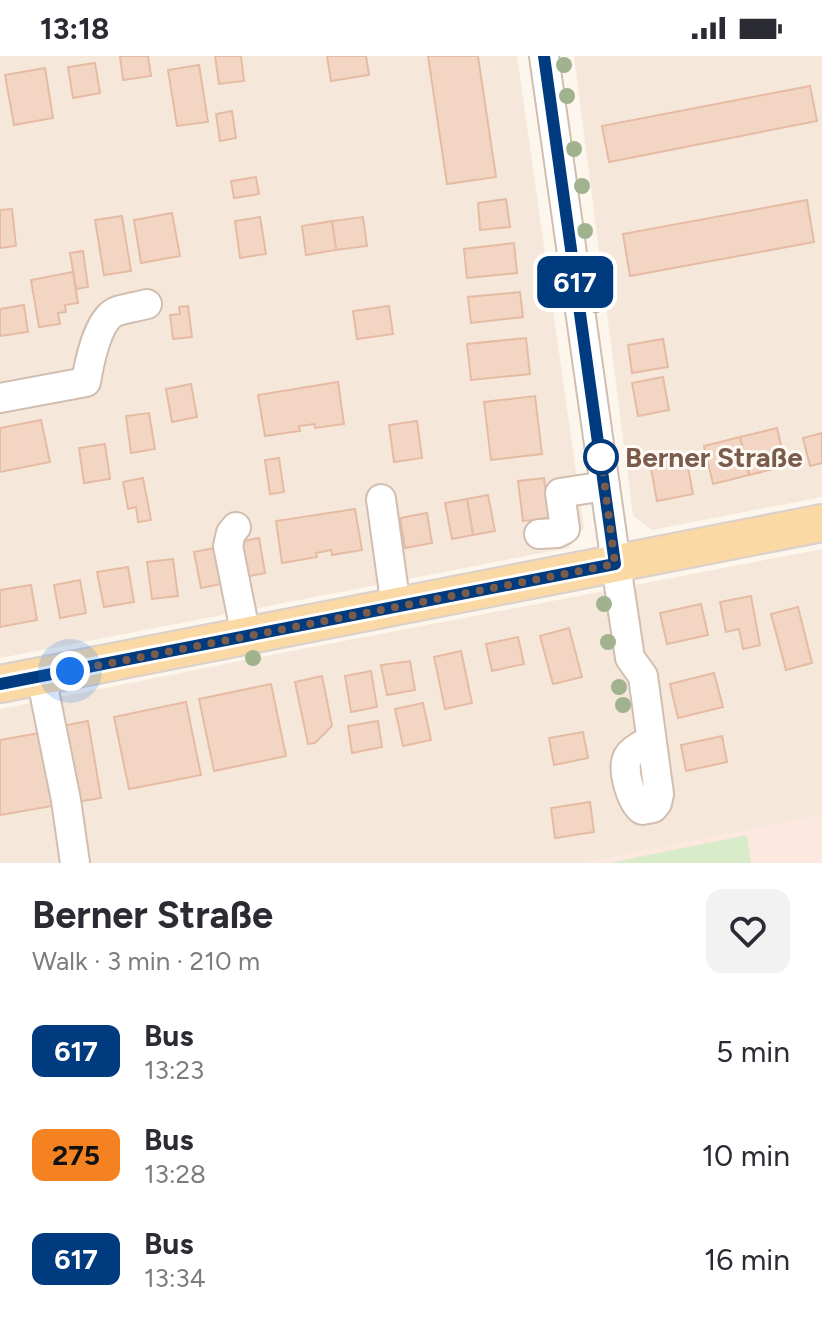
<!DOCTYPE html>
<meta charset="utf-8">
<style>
:root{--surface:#fff;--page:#f2f2f3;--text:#2b2b33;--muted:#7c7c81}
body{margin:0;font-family:Figtree,sans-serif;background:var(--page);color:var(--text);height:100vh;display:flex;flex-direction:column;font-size:30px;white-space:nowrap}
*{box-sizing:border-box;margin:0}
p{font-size:26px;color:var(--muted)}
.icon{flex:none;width:44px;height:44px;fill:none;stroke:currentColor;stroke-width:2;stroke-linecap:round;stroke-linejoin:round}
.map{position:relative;height:807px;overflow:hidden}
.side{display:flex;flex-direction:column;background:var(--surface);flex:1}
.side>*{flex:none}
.badge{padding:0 16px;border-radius:12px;font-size:28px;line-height:52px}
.you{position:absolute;width:40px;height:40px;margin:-20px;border:6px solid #fff;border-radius:50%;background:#1a73e8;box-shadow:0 0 0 12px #1a73e833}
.map>.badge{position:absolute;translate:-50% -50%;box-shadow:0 0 0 4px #fff}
.round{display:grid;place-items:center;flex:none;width:84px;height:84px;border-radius:16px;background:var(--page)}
.head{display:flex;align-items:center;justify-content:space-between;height:136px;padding:0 32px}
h1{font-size:38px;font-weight:700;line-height:60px}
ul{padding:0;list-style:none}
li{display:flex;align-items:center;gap:24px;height:104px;padding:0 32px}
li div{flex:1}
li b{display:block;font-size:30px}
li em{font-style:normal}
li .badge{min-width:88px;font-weight:700;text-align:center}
.status{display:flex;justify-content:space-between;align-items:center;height:56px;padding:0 40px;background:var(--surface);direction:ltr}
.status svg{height:22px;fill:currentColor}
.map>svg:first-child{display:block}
.residential{fill:#f5e8da}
.commercial{fill:#fde8e0}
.green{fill:#d8ecc9}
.building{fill:#f3d5c3;stroke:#e6bba3;stroke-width:2}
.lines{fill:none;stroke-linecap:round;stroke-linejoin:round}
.minor-casing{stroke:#d1beb0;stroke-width:32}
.major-casing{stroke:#dad1cd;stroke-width:40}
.minor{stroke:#fff;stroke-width:28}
.major{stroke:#fbd9a5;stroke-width:36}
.tree{fill:#a0b28e}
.line-casing{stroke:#fff;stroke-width:18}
.line{stroke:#003b80;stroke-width:12}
.walk{stroke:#7a5c4d;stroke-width:8;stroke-dasharray:0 14.4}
.stop-dot{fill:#fff;stroke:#003b80;stroke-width:4}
.labels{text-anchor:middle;stroke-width:6;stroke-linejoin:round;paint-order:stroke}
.stop-label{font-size:28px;font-weight:bold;fill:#7a5c4d;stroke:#fffaf3;text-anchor:start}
</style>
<div class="status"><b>13:18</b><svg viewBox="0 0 49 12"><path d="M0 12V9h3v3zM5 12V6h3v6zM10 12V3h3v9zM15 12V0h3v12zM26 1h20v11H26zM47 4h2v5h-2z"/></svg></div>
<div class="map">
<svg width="822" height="807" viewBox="0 0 822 807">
<rect width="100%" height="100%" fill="#fdf6ec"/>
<g class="residential">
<polygon points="0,0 517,0 584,472 568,492 0,602"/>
<polygon points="574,0 822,0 822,441 652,474 633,460"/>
<polygon points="822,493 822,759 584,807 0,807 0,653 235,606"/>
</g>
<polygon class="commercial" points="822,759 822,807 584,807"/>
<polygon class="green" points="747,779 751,807 609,807"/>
<g class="building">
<polygon points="120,0 148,0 151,20 123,24"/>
<polygon points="215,0 241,0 244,25 219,28"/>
<polygon points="327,0 366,0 369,19 331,25"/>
<polygon points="428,0 478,0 496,121 447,128"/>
<polygon points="95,7 100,37 73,42 68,11"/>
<polygon points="199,9 208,66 177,70 168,14"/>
<polygon points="45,12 53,62 14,69 5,19"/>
<polygon points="810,30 817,65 609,106 602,70"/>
<polygon points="232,55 236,82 220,85 216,58"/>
<polygon points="256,121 259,138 234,142 231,125"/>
<polygon points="506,143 510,171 480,174 478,147"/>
<polygon points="807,144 814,186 630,220 623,178"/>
<polygon points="12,153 16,190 0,192 0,154"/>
<polygon points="172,157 180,200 141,207 134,164"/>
<polygon points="122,160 131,215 104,219 95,164"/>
<polygon points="260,161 266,198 240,202 235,165"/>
<polygon points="363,161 367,190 336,194 332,165"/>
<polygon points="332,165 336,194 306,199 302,170"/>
<polygon points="514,187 517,217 467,222 464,193"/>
<polygon points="83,195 88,231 76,233 70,197"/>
<polygon points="73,216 78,247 65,249 66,256 58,257 60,268 39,271 31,224"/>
<polygon points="520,236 523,261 471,267 468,241"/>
<polygon points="24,249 28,276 0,280 0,253"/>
<polygon points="188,250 192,281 173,283 170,259 180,258 179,251"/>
<polygon points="389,250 393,278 357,283 353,255"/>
<polygon points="526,282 530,318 471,324 467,288"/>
<polygon points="663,283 668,311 632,317 628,289"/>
<polygon points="663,321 669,354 638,360 632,327"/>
<polygon points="338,326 344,368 315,372 314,368 299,370 300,375 265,380 258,339"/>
<polygon points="191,328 197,361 172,366 166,333"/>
<polygon points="535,340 542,398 491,404 484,346"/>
<polygon points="149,357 155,393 131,397 126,360"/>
<polygon points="41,364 50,406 0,416 0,372"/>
<polygon points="417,365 422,402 394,406 389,369"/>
<polygon points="777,372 786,410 749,419 740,381"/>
<polygon points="822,377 822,407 810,410 803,382"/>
<polygon points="740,381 749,419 713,428 704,390"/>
<polygon points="105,388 110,423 84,427 79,392"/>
<polygon points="686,400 693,438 657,445 650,407"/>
<polygon points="279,402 284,436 270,438 265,404"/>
<polygon points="143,422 151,464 138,466 136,451 128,453 123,426"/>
<polygon points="544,422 549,462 523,465 518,425"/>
<polygon points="488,439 495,475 473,479 467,443"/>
<polygon points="467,443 473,479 452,483 445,447"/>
<polygon points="355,453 362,494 332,499 331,494 316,497 317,501 282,507 276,465"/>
<polygon points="427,457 432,487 405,492 400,462"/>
<polygon points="259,482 265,517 239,522 233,487"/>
<polygon points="219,491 226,527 201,532 194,496"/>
<polygon points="173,503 178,540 152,543 147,506"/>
<polygon points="128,511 134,546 104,551 97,516"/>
<polygon points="80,524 86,557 60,562 54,529"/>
<polygon points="31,529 37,564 0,571 0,534"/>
<polygon points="751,540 760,589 743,593 739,573 726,576 720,546"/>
<polygon points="701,548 708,579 667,588 660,557"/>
<polygon points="798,551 812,607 786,614 771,558"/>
<polygon points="569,572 582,621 553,628 540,580"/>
<polygon points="518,581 524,608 492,615 486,588"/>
<polygon points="461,595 472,647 445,653 434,601"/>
<polygon points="410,605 415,634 387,639 381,609"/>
<polygon points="371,615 377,651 351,656 345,620"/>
<polygon points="714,617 723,651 678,662 670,628"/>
<polygon points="322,620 332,670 315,687 308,688 295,626"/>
<polygon points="271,628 286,700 214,715 199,643"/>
<polygon points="186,646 201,719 129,733 114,661"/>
<polygon points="423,647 431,684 403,690 395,653"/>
<polygon points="88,665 101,742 76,746 62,670"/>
<polygon points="378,665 382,691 352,697 348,670"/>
<polygon points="45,676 58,749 0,759 0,684"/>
<polygon points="583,676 588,702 554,709 549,682"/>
<polygon points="722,680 727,706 686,715 681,689"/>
<polygon points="590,746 594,776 555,782 551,752"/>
</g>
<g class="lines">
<defs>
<g id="minor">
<path d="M544,0L619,529L630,602L643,620L659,738L657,747L653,752L642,754C631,746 620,710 629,699C634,692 644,688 651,684"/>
<path d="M0,342L86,326C89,308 97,265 115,256C125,252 137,251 147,248"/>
<polyline points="381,443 396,551"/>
<polyline points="236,471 231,477 228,490 246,580"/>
<polyline points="539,478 557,477 565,473 560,437 605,430"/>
<polyline points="41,620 66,744 75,807"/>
</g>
<polyline id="major" points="0,628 822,467"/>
</defs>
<use href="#minor" class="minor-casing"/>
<use href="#major" class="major-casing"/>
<use href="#minor" class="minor"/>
<use href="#major" class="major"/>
</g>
<g class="tree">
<circle cx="564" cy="9" r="8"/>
<circle cx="567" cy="40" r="8"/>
<circle cx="574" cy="93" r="8"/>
<circle cx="582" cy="130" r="8"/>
<circle cx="585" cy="175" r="8"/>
<circle cx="598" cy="221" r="8"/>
<circle cx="596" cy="249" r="8"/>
<circle cx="604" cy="548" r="8"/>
<circle cx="608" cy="586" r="8"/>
<circle cx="253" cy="602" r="8"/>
<circle cx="619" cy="631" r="8"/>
<circle cx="623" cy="649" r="8"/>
</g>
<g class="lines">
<defs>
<polyline id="line" points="0,628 615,508 544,0"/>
</defs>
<use href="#line" class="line-casing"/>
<use href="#line" class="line"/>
<polyline class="walk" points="70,615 615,508 601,401"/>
</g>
<circle class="stop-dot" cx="601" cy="401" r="16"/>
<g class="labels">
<g class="stop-label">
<text x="625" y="411">Berner Straße</text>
</g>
</g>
</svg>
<div class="you" style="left:70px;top:615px"></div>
<b class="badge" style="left:575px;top:226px;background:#003b80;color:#fff">617</b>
</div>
<section class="side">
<div class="head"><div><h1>Berner Straße</h1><p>Walk · 3 min · 210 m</p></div><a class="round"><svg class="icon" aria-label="heart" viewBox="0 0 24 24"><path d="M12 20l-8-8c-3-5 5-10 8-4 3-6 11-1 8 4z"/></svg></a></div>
<ul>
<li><span class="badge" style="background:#003b80;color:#fff">617</span><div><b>Bus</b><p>13:23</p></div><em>5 min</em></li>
<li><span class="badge" style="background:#f58220;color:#111">275</span><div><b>Bus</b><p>13:28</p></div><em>10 min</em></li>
<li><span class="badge" style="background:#003b80;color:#fff">617</span><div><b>Bus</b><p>13:34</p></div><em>16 min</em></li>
</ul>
</section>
